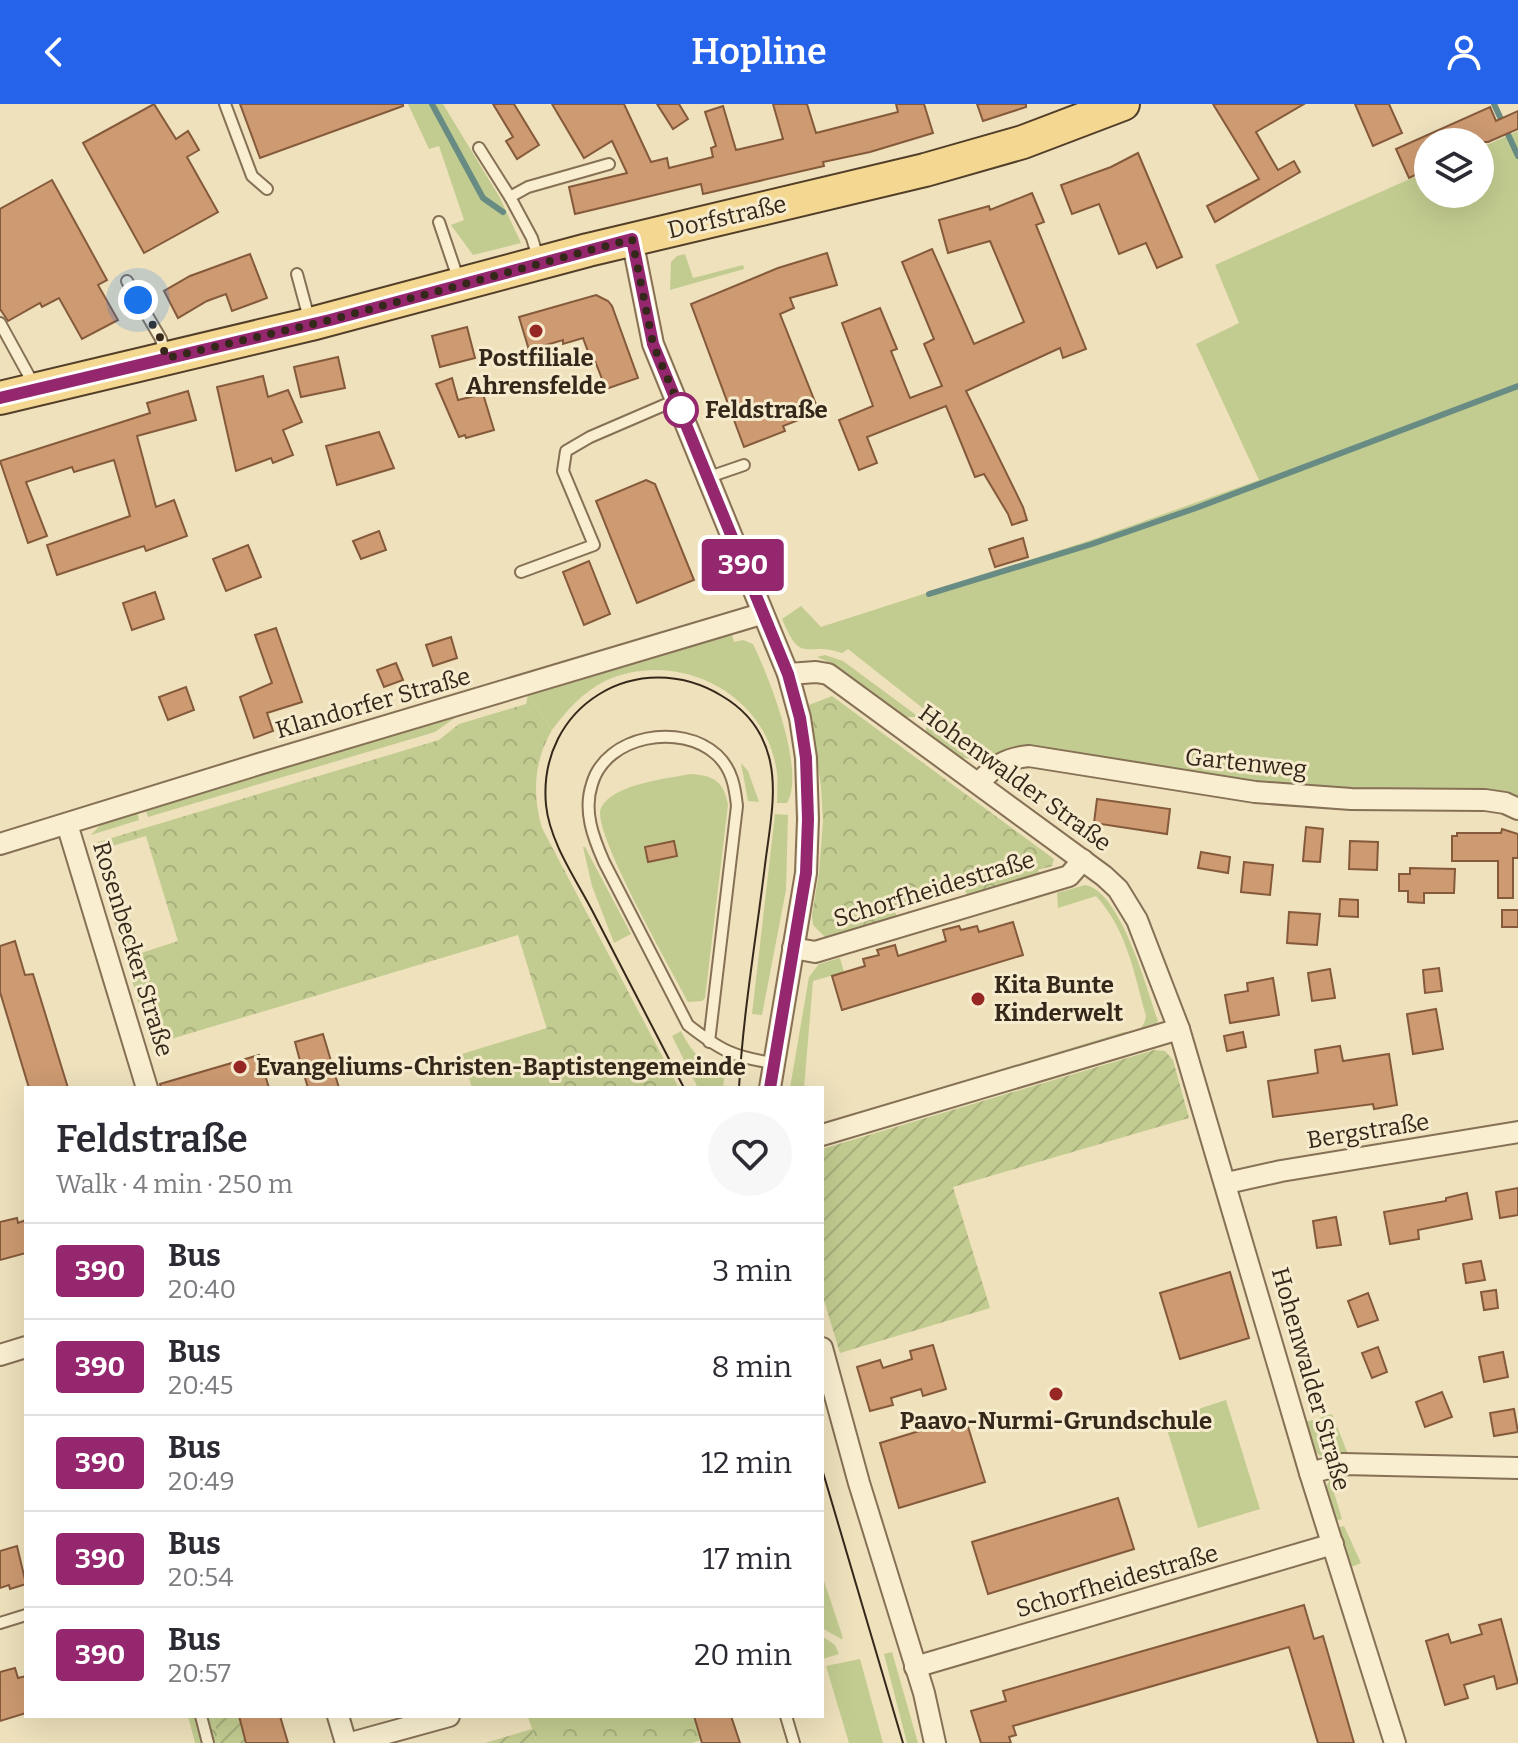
<!DOCTYPE html>
<meta charset="utf-8">
<style>
:root{--surface:#fff;--page:#f7f7f7;--text:#2b2b33;--muted:#7c7c81;--line:#e1e1e2;--accent:#2563eb}
body{margin:0;font-family:Bitter,serif;background:var(--page);color:var(--text);height:100vh;display:flex;flex-direction:column;font-size:30px;white-space:nowrap}
*{box-sizing:border-box;margin:0}
p{font-size:26px;color:var(--muted)}
.icon{flex:none;width:44px;height:44px;fill:none;stroke:currentColor;stroke-width:2;stroke-linecap:round;stroke-linejoin:round}
.map{position:relative;flex:1;overflow:hidden}
.drawer{position:absolute;left:24px;top:982px;width:800px;height:632px;display:flex;flex-direction:column;background:var(--surface);border-radius:0px;box-shadow:0 8px 32px #0002}
.drawer>*{flex:none}
.badge{padding:0 16px;border-radius:6px;font-size:28px;line-height:52px}
.fabs{position:absolute;left:1414px;top:24px;display:grid;gap:16px}
.fabs a{display:grid;place-items:center;width:80px;height:80px;border-radius:50%;background:var(--surface);box-shadow:0 8px 32px #0002;font-size:40px}
.you{position:absolute;width:40px;height:40px;margin:-20px;border:6px solid #fff;border-radius:50%;background:#1a73e8;box-shadow:0 0 0 12px #1a73e833}
.map>.badge{position:absolute;translate:-50% -50%;box-shadow:0 0 0 4px #fff}
.round{display:grid;place-items:center;flex:none;width:84px;height:84px;border-radius:42px;background:var(--page)}
.summary{display:flex;align-items:center;justify-content:space-between;height:136px;padding:0 32px}
h1{font-size:38px;font-weight:600;line-height:60px}
ul{padding:0;list-style:none}
li{display:flex;align-items:center;gap:24px;height:96px;padding:0 32px;border-top:2px solid var(--line)}
li div{flex:1}
li b{display:block;font-size:30px}
li em{font-style:normal}
li .badge{min-width:88px;font-weight:700;text-align:center}
header{display:flex;justify-content:space-between;align-items:center;height:104px;padding:0 32px;background:var(--accent);color:#fff;font-size:36px;font-weight:600}
.map>svg:first-child{display:block}
.grass{fill:#c3cc90}
.park{fill:url(#park-crowns)}
.garden{fill:url(#garden-furrows)}
.lines{fill:none;stroke-linecap:round;stroke-linejoin:round}
.stream{stroke:#688c84;stroke-width:6}
.building{fill:#cd9a71;stroke:#855a3b;stroke-width:2}
.lane-casing{stroke:#867056;stroke-width:14}
.street-casing{stroke:#867056;stroke-width:24}
.primary-casing{stroke:#533e2a;stroke-width:36}
.lane{stroke:#f9eecf;stroke-width:10}
.street{stroke:#f9eecf;stroke-width:20}
.primary{stroke:#f4d892;stroke-width:32}
.tram{stroke:#35281b;stroke-width:2}
.line-casing{stroke:#fff;stroke-width:18}
.line{stroke:#95276e;stroke-width:12}
.walk{stroke:#35281b;stroke-width:8;stroke-dasharray:0 14.4}
.poi-dot{fill:#962725;stroke:#f6ebcc;stroke-width:3}
.stop-dot{fill:#fff;stroke:#95276e;stroke-width:4}
.labels{text-anchor:middle;stroke-width:6;stroke-linejoin:round;paint-order:stroke}
.street-label{font-size:24px;fill:#35281b;stroke:#f6ebcc}
.poi-label{font-size:24px;font-weight:bold;fill:#35281b;stroke:#f6ebcc}
.stop-label{font-size:24px;font-weight:bold;fill:#35281b;stroke:#f6ebcc;text-anchor:start}
</style>
<header><svg class="icon" aria-label="back" viewBox="0 0 24 24"><path d="M15 5l-7 7 7 7"/></svg>Hopline<svg class="icon" aria-label="person" viewBox="0 0 24 24"><circle cx="12" cy="8" r="4"/><path d="M4 21q1-7 8-7t8 7"/></svg></header>
<div class="map">
<svg width="1518" height="1639" viewBox="0 0 1518 1639">
<defs>
<pattern id="park-crowns" width="20" height="18" patternUnits="userSpaceOnUse" patternTransform="scale(2)"><rect width="20" height="18" fill="#c3cc90"/><path d="M2 6a3 3 0 1 1 6 0M12 15a3 3 0 1 1 6 0" fill="none" stroke="#a8af7c"/></pattern>
<pattern id="garden-furrows" width="10" height="10" patternUnits="userSpaceOnUse" patternTransform="scale(2)"><rect width="10" height="10" fill="#c3cc90"/><path d="M-1 1l2-2M0 10L10 0M9 11l2-2" fill="none" stroke="#a8af7c"/></pattern>
</defs>
<rect width="100%" height="100%" fill="#eee1bc"/>
<g class="grass">
<polygon points="408,0 443,0 500,94 521,139 473,151 451,121 464,116 439,42 429,45"/>
<path d="M1518,27V698L1211,676L1011,649L987,655L848,545L842,549C806,536 802,563 782,515L801,502L821,523L1091,436L1259,376L1196,240L1239,219L1215,161L1428,67V90H1480V44Z"/>
<polygon points="685,150 693,174 743,161 744,165 670,186 671,158 677,152"/>
<path d="M732,531L734,538L743,536L753,540C769,573 806,666 787,699H777C777,689 778,678 777,669C767,589 677,544 605,577C583,588 566,607 552,626L528,591Z"/>
<polygon points="825,551 843,557 977,656 958,653 926,628 926,620 916,613 904,613 835,561 817,553"/>
<polygon points="456,613 435,628 148,713 145,705"/>
<polygon points="741,659 748,667 759,698 748,697"/>
<path d="M690,670C713,671 724,677 728,701L705,894L702,897L688,898C674,870 590,725 601,704C613,680 665,675 690,670Z"/>
<polygon points="137,707 139,716 91,731 104,717"/>
<polygon points="775,710 788,711 786,786 762,911 752,910"/>
<polygon points="583,743 585,743 631,830 614,839 592,782"/>
<path d="M1085,781C1121,787 1147,886 1158,917L1153,924L868,1011L866,1006L1124,928C1137,929 1144,925 1146,912C1134,869 1127,826 1096,792L1058,804L1057,789Z"/>
<polygon points="840,854 844,868 813,877 804,984 790,984 809,873 819,860"/>
<polygon points="547,924 565,984 472,984 462,950"/>
<path d="M681,927C692,949 702,959 725,968L723,984H698L672,932Z"/>
<polygon points="1226,1296 1260,1405 1198,1424 1164,1316"/>
<polygon points="1332,1310 1348,1350 1348,1355 1332,1355 1319,1314"/>
<polygon points="1313,1316 1325,1355 1314,1347 1304,1318"/>
<polygon points="1330,1375 1342,1415 1335,1417 1325,1386"/>
<polygon points="1344,1422 1361,1459 1349,1464 1337,1424"/>
<polygon points="822,1471 843,1534 841,1535 822,1524"/>
<polygon points="822,1532 835,1541 839,1550 822,1555"/>
<polygon points="892,1548 918,1639 907,1639 884,1550"/>
<polygon points="860,1555 883,1639 849,1639 826,1562"/>
</g>
<g class="park">
<path d="M528,591L552,626C534,657 532,690 542,724L679,984H565L518,831L151,941L99,764L113,759L141,849L178,837L146,732L95,747L98,738L439,636L459,620L526,600Z"/>
<polygon points="832,592 1054,755 1052,762 1038,766 1040,774 968,794 963,781 894,802 897,815 827,835 813,821 812,811 819,768 823,717 821,683 809,601"/>
<polygon points="188,1612 212,1612 220,1639 195,1639"/>
<polygon points="532,1612 694,1612 701,1636 692,1639 537,1639 528,1613"/>
</g>
<g class="garden">
<polygon points="1154,946 1165,947 1173,956 1189,1014 953,1083 990,1204 840,1249 822,1190 822,1045"/>
<polygon points="212,1612 238,1612 241,1620 245,1619 246,1639 220,1639"/>
<polygon points="532,1625 537,1639 485,1639"/>
</g>
<g class="lines">
<g class="stream">
<polyline points="432,0 483,94 503,108"/>
<polyline points="1494,0 1518,52"/>
<polyline points="929,490 1092,440 1196,404 1518,282"/>
</g>
</g>
<g class="building">
<polygon points="154,0 176,35 188,27 199,46 187,53 218,108 144,149 83,39"/>
<polygon points="240,0 403,0 403,2 260,54"/>
<polygon points="493,0 514,0 539,41 517,55 506,37 513,33"/>
<polygon points="552,0 624,0 651,58 667,54 669,64 713,53 711,44 716,42 705,8 723,2 736,46 783,35 773,0 807,0 816,29 898,8 896,0 924,0 933,29 870,48 823,58 824,62 703,90 701,80 575,110 569,83 627,69 612,37 584,54"/>
<polygon points="657,0 679,0 688,15 673,25"/>
<polygon points="977,0 1026,0 1026,3 983,17"/>
<polygon points="1213,0 1304,0 1256,28 1278,66 1294,57 1300,68 1215,118 1207,102 1259,75"/>
<polygon points="1355,0 1389,0 1402,29 1373,42"/>
<polygon points="1490,3 1496,17 1518,7 1518,25 1488,38 1428,38 1428,65 1409,74 1396,45"/>
<polygon points="1138,49 1182,153 1157,164 1146,139 1119,150 1099,100 1072,110 1061,81 1111,63"/>
<polygon points="52,76 107,176 98,181 118,216 82,235 59,194 42,203 40,199 8,217 0,205 0,105"/>
<polygon points="1032,89 1044,118 1036,121 1086,245 1063,254 1060,244 966,287 1023,403 1027,416 1012,421 1008,410 984,370 975,373 946,302 867,333 877,359 859,366 839,316 873,302 842,219 880,204 897,245 891,247 910,294 942,282 924,240 934,235 902,158 932,145 974,240 1024,218 990,137 948,149 939,116 989,102 990,106"/>
<polygon points="827,149 837,181 790,194 794,204 780,210 819,308 783,322 785,327 744,343 691,200 778,164"/>
<polygon points="250,150 267,194 232,207 226,190 207,197 178,214 164,187 190,172"/>
<polygon points="596,191 608,197 612,202 638,274 606,285 593,252 590,253 583,234 563,240 563,236 529,246 519,213"/>
<polygon points="467,223 475,254 440,263 432,232"/>
<polygon points="338,253 345,284 301,293 294,263"/>
<polygon points="263,272 268,293 288,286 302,318 283,326 293,351 273,359 271,354 236,367 217,283"/>
<polygon points="452,274 458,296 483,290 494,326 466,334 465,331 459,333 436,280"/>
<polygon points="188,287 196,316 137,332 156,403 174,396 187,432 146,447 144,442 57,471 47,441 130,412 114,356 74,368 72,363 26,378 47,432 28,439 0,357 150,309 147,299"/>
<polygon points="379,328 394,364 337,381 326,342"/>
<polygon points="646,376 655,380 694,476 637,499 596,397"/>
<polygon points="379,427 386,446 361,455 353,437"/>
<polygon points="1023,434 1028,453 995,463 989,445"/>
<polygon points="248,441 261,473 226,487 213,455"/>
<polygon points="589,457 610,510 584,521 563,468"/>
<polygon points="155,488 164,515 132,526 123,499"/>
<polygon points="276,524 302,598 267,609 273,627 254,634 240,593 272,579 255,531"/>
<polygon points="451,533 457,554 433,562 426,541"/>
<polygon points="396,559 403,576 384,583 377,566"/>
<polygon points="186,583 194,606 168,616 159,593"/>
<polygon points="1097,695 1170,705 1167,730 1094,719"/>
<polygon points="1306,723 1323,725 1320,758 1303,757"/>
<polygon points="1502,725 1518,730 1518,754 1513,754 1513,794 1498,794 1498,757 1452,757 1452,732 1457,732 1457,729 1501,729"/>
<polygon points="674,737 677,752 648,758 645,743"/>
<polygon points="1350,737 1378,738 1377,766 1349,765"/>
<polygon points="1201,748 1230,753 1228,769 1198,764"/>
<polygon points="1244,758 1273,761 1270,791 1241,788"/>
<polygon points="1410,764 1455,765 1454,789 1424,789 1424,799 1408,798 1408,787 1399,787 1399,770 1410,770"/>
<polygon points="1340,795 1358,796 1358,813 1339,812"/>
<rect x="1502" y="806" width="16" height="17"/>
<polygon points="1289,808 1320,810 1317,841 1287,839"/>
<polygon points="1013,818 1023,851 842,906 832,872 865,862 863,855 879,851 877,846 895,841 898,852 946,837 943,826 959,822 961,826 977,822 979,828"/>
<polygon points="15,837 25,871 33,870 68,984 29,984 0,888 0,842"/>
<polygon points="1439,864 1442,887 1425,889 1423,866"/>
<polygon points="1330,865 1335,894 1312,897 1308,869"/>
<polygon points="1273,874 1279,911 1230,919 1225,891 1248,887 1247,879"/>
<polygon points="1436,905 1443,945 1413,950 1407,910"/>
<polygon points="1243,928 1246,943 1227,947 1224,932"/>
<polygon points="323,930 339,984 308,984 300,957 295,938"/>
<polygon points="1340,942 1343,957 1389,950 1397,1001 1374,1005 1373,1000 1273,1013 1268,977 1318,969 1315,946"/>
<polygon points="259,951 269,984 161,984 160,980"/>
<polygon points="1518,1084 1518,1111 1500,1114 1496,1088"/>
<polygon points="1467,1089 1472,1115 1418,1126 1419,1135 1390,1140 1384,1108 1446,1097 1446,1094"/>
<polygon points="1336,1113 1341,1141 1317,1144 1313,1117"/>
<polygon points="17,1114 18,1119 26,1116 26,1149 0,1156 0,1118"/>
<polygon points="1481,1157 1485,1176 1466,1179 1463,1160"/>
<polygon points="1230,1168 1249,1234 1180,1255 1160,1189"/>
<polygon points="1496,1186 1498,1204 1484,1206 1481,1188"/>
<polygon points="1368,1189 1378,1216 1358,1223 1348,1197"/>
<polygon points="933,1241 946,1285 923,1292 921,1285 891,1294 893,1301 870,1307 857,1263 880,1256 883,1264 912,1255 910,1247"/>
<polygon points="1378,1243 1387,1268 1372,1274 1362,1249"/>
<polygon points="1503,1248 1508,1273 1484,1278 1479,1253"/>
<polygon points="1442,1288 1452,1313 1425,1323 1416,1298"/>
<polygon points="1514,1305 1518,1328 1494,1332 1490,1309"/>
<polygon points="965,1313 985,1378 899,1404 880,1339"/>
<polygon points="1118,1394 1134,1445 988,1490 972,1438"/>
<polygon points="17,1442 26,1480 10,1485 9,1481 0,1484 0,1447"/>
<polygon points="1304,1501 1314,1535 1323,1532 1354,1639 1318,1639 1289,1543 1013,1622 1016,1631 1009,1633 1011,1639 981,1639 971,1607 1006,1597 1003,1587"/>
<polygon points="1501,1515 1518,1579 1497,1585 1494,1572 1464,1581 1468,1594 1445,1601 1426,1537 1448,1530 1451,1539 1482,1530 1479,1521"/>
<polygon points="15,1564 18,1574 26,1572 26,1609 0,1617 0,1568"/>
<polygon points="239,1612 280,1612 288,1639 246,1639"/>
<polygon points="694,1612 731,1612 740,1639 702,1639"/>
</g>
<g class="lines">
<defs>
<g id="lane">
<polyline points="225,0 252,72 267,85"/>
<polyline points="479,44 510,93"/>
<polyline points="439,118 459,177"/>
<polyline points="539,157 532,134 510,93 528,83 609,60"/>
<polyline points="297,170 310,218"/>
<polyline points="127,177 161,235 165,252"/>
<polyline points="0,219 34,281"/>
<polyline points="709,373 744,361"/>
<polyline points="521,468 594,441 563,367 566,347 590,333 676,296"/>
<path d="M709,938L737,702C735,683 732,665 717,651C681,618 606,631 592,680C583,707 593,733 604,758L688,921C720,946 733,953 773,959"/>
<polyline points="0,1519 26,1511"/>
<polyline points="201,1612 208,1639"/>
<polyline points="786,1612 794,1639"/>
</g>
<g id="street">
<polyline points="632,135 653,240 788,570 800,614 806,654 808,715 806,769 770,984"/>
<polyline points="788,570 816,568 828,570 1104,772 1118,785 1137,816 1179,925 1310,1369 1395,1639"/>
<path d="M979,679C994,662 1006,654 1029,652L1255,688L1351,695L1485,696L1505,699L1518,705"/>
<polyline points="67,720 147,984"/>
<polyline points="0,740 259,660 761,510"/>
<polyline points="793,844 815,848 1069,772 1083,756"/>
<polyline points="822,1031 1179,925"/>
<polyline points="1227,1079 1281,1067 1518,1028"/>
<polyline points="822,1244 859,1379 924,1589 935,1639"/>
<polyline points="0,1251 26,1243"/>
<polyline points="1310,1369 1343,1360 1518,1364"/>
<polyline points="915,1563 1333,1440"/>
<polyline points="338,1612 346,1639"/>
<polyline points="351,1639 449,1612"/>
</g>
<polyline id="primary" points="0,294 311,220 588,146 925,66 1023,38 1123,0"/>
</defs>
<use href="#lane" class="lane-casing"/>
<use href="#street" class="street-casing"/>
<use href="#primary" class="primary-casing"/>
<use href="#lane" class="lane"/>
<use href="#street" class="street"/>
<use href="#primary" class="primary"/>
<g class="tram">
<path d="M684,984C654,927 625,869 595,812C578,778 550,740 546,701C537,602 638,541 722,592C746,606 762,626 769,653C778,687 769,727 765,761C756,835 743,910 739,984"/>
<polyline points="822,1365 903,1639"/>
</g>
</g>
<g class="lines">
<defs>
<polyline id="line" points="0,294 330,216 632,135 653,240 788,570 800,614 806,654 808,715 806,769 770,984"/>
</defs>
<use href="#line" class="line-casing"/>
<use href="#line" class="line"/>
<polyline class="walk" points="138,196 161,235 166,254 330,216 632,135 653,240 681,306"/>
</g>
<g class="poi-dot">
<circle cx="536" cy="227" r="8"/>
<circle cx="978" cy="895" r="8"/>
<circle cx="240" cy="963" r="8"/>
<circle cx="1056" cy="1290" r="8"/>
</g>
<circle class="stop-dot" cx="681" cy="306" r="16"/>
<g class="labels">
<g class="street-label">
<text transform="translate(727 113) rotate(-13)" y="8">Dorfstraße</text>
<text transform="translate(373 599) rotate(-16)" y="8">Klandorfer Straße</text>
<text transform="translate(1246 659) rotate(6)" y="8">Gartenweg</text>
<text transform="translate(1015 674) rotate(36)" y="8">Hohenwalder Straße</text>
<text transform="translate(934 785) rotate(-17)" y="8">Schorfheidestraße</text>
<text transform="translate(133 845) rotate(73)" y="8">Rosenbecker Straße</text>
<text transform="translate(1368 1027) rotate(-9)" y="8">Bergstraße</text>
<text transform="translate(1311 1275) rotate(74)" y="8">Hohenwalder Straße</text>
<text transform="translate(1117 1477) rotate(-16)" y="8">Schorfheidestraße</text>
</g>
<g class="poi-label">
<text x="536" y="262">Postfiliale<tspan x="536" dy="28">Ahrensfelde</tspan></text>
<text x="994" y="889" text-anchor="start">Kita Bunte<tspan x="994" dy="28">Kinderwelt</tspan></text>
<text x="256" y="971" text-anchor="start">Evangeliums-Christen-Baptistengemeinde</text>
<text x="1056" y="1325">Paavo-Nurmi-Grundschule</text>
</g>
<g class="stop-label">
<text x="705" y="314">Feldstraße</text>
</g>
</g>
</svg>
<div class="fabs">
<a><svg class="icon" aria-label="layers" viewBox="0 0 24 24"><path d="M12 4l9 5-9 5-9-5zM3 14l9 5 9-5"/></svg></a>
</div>
<div class="you" style="left:138px;top:196px"></div>
<b class="badge" style="left:743px;top:461px;background:#95276e;color:#fff">390</b>
<section class="drawer">
<div class="summary"><div><h1>Feldstraße</h1><p>Walk · 4 min · 250 m</p></div><a class="round"><svg class="icon" aria-label="heart" viewBox="0 0 24 24"><path d="M12 20l-8-8c-3-5 5-10 8-4 3-6 11-1 8 4z"/></svg></a></div>
<ul>
<li><span class="badge" style="background:#95276e;color:#fff">390</span><div><b>Bus</b><p>20:40</p></div><em>3 min</em></li>
<li><span class="badge" style="background:#95276e;color:#fff">390</span><div><b>Bus</b><p>20:45</p></div><em>8 min</em></li>
<li><span class="badge" style="background:#95276e;color:#fff">390</span><div><b>Bus</b><p>20:49</p></div><em>12 min</em></li>
<li><span class="badge" style="background:#95276e;color:#fff">390</span><div><b>Bus</b><p>20:54</p></div><em>17 min</em></li>
<li><span class="badge" style="background:#95276e;color:#fff">390</span><div><b>Bus</b><p>20:57</p></div><em>20 min</em></li>
</ul>
</section>
</div>
